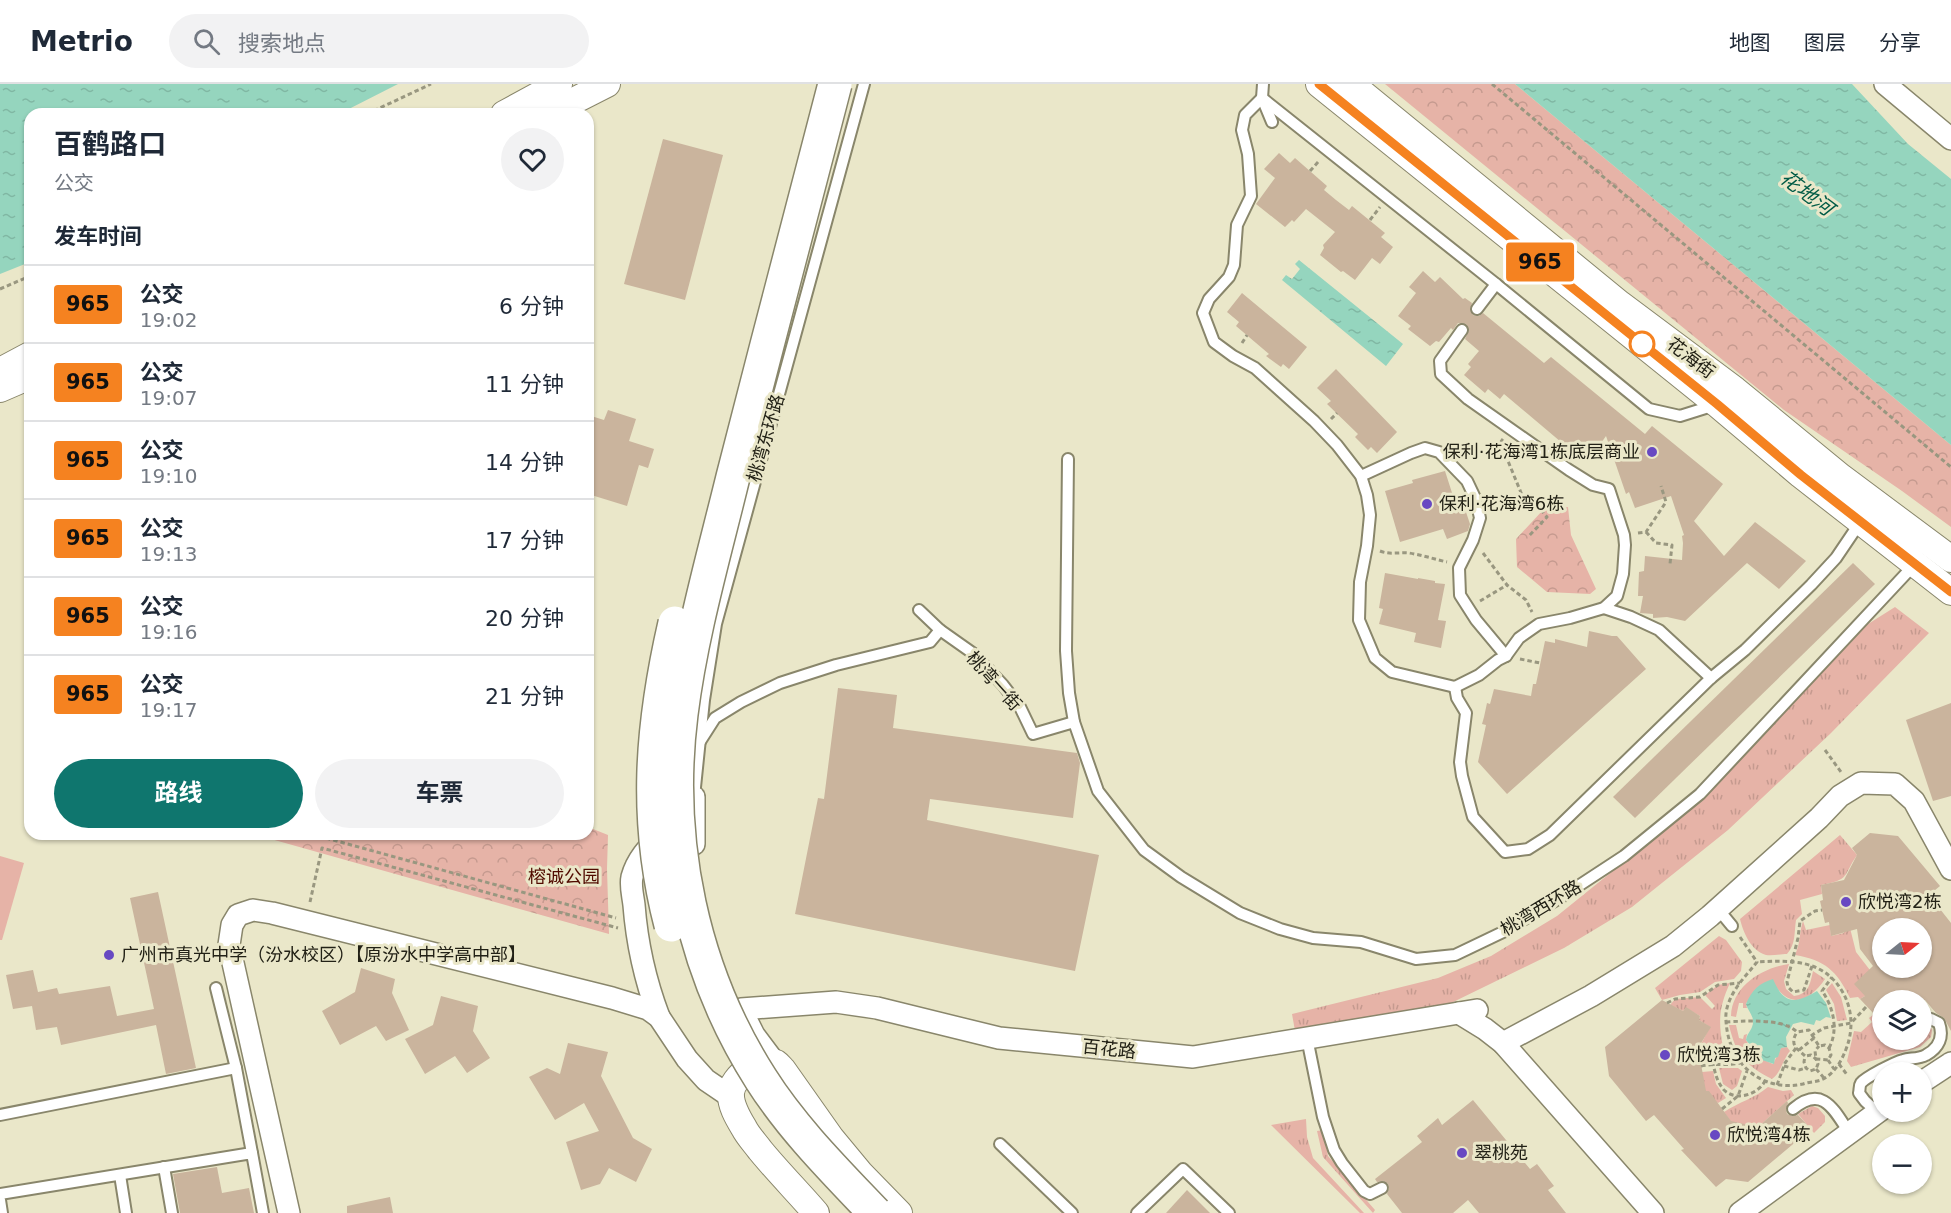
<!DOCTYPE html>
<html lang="zh">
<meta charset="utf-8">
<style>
:root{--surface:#fff;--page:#f2f2f3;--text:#1f2937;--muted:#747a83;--line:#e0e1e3;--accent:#0f766e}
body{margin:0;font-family:"DejaVu Sans","Noto Sans SC",sans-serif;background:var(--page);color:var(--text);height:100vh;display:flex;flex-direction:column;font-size:22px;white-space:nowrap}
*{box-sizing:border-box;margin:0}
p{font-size:20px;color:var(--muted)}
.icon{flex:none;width:33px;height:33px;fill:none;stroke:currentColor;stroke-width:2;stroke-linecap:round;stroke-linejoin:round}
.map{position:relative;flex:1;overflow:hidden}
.side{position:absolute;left:24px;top:24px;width:570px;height:732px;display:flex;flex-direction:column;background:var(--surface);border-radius:18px;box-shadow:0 2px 4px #0004}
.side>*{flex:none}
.badge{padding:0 12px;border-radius:4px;font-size:21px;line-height:39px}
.needle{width:39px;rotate:72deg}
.buttons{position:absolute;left:1872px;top:834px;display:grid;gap:12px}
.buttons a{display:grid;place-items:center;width:60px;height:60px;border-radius:50%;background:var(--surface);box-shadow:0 2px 4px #0004;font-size:30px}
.map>.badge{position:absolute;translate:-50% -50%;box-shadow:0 0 0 3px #fff}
h2{padding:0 30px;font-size:22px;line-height:54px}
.round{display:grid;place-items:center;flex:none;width:63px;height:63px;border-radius:32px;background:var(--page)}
.head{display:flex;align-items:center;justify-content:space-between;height:102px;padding:0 30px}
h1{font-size:28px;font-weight:700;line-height:45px}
.cta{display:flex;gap:12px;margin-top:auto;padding:12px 30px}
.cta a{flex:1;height:69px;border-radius:36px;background:var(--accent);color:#fff;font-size:24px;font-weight:700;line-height:69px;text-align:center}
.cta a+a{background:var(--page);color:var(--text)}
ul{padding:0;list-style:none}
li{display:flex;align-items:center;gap:18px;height:78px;padding:0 30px;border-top:2px solid var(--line)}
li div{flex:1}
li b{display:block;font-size:22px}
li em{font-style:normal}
li .badge{min-width:66px;font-weight:700;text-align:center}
header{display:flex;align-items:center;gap:36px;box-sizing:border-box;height:84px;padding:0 30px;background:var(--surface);border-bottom:2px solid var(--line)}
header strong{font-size:28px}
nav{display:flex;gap:33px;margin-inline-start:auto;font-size:21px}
.search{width:420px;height:54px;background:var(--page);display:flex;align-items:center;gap:15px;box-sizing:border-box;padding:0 21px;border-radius:33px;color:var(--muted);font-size:22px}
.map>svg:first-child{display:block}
.grass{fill:url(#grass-tufts)}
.park{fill:url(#park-crowns)}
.garden{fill:#e6b3a7}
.water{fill:url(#water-ripples)}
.building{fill:#cab49d;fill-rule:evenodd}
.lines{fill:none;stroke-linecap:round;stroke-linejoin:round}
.service-casing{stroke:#89866b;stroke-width:14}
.minor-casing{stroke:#89866b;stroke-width:24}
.tertiary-casing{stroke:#89866b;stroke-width:28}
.path{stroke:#999780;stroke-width:3;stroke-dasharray:4.5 3;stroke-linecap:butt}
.service{stroke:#fff;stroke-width:10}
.minor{stroke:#fff;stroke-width:21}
.tertiary{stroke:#fff;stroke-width:26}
.primary-bridge-casing{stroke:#89866b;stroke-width:36;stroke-linecap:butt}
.primary-bridge{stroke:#fff;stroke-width:33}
.line-casing{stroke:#fff;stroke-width:14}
.line{stroke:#f58220;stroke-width:9}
.stop-dot{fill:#fff;stroke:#f58220;stroke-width:3}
.poi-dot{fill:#6849c2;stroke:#eae7c9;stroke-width:2}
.labels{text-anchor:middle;stroke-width:6;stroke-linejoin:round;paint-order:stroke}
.street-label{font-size:18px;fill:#222116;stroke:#eae7c9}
.poi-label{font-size:18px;fill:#222116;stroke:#eae7c9;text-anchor:start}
.park-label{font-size:18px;fill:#510b00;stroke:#eae7c9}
.water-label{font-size:20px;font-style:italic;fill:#005b46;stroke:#eae7c9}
</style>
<header>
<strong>Metrio</strong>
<div class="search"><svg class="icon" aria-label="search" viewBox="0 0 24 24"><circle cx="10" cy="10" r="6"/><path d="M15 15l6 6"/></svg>搜索地点</div>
<nav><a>地图</a><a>图层</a><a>分享</a></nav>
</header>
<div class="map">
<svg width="1951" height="1129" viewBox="0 0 1951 1129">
<defs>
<pattern id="grass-tufts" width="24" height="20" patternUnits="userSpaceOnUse" patternTransform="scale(1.5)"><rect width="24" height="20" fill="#e6b3a7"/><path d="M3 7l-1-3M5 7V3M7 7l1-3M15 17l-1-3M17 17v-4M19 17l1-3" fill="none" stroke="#c59a8f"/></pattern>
<pattern id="park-crowns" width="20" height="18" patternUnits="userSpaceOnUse" patternTransform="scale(1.5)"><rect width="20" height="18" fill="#e6b3a7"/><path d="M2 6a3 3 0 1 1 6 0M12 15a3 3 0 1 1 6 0" fill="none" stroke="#c59a8f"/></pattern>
<pattern id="water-ripples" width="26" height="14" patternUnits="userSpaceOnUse" patternTransform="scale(1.5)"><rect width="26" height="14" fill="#95d5be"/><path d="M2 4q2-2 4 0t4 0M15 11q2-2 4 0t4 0" fill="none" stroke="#80b7a3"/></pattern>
</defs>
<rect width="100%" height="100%" fill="#eae7c9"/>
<g class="grass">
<polygon points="1895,523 1929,549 1831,649 1728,746 1632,823 1564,864 1447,921 1297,958 1292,930 1438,894 1491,872 1557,832 1645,761 1857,547"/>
<path d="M1840,751L1857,771C1842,793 1851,795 1821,801L1822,810L1800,816L1802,830L1796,836C1794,849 1796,860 1787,870C1781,870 1772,872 1766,871C1751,867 1743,848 1740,835Z"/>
<path d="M1803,837L1806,846L1830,841L1831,852L1844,849V845L1850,844L1856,868L1873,890L1865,912L1860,915L1858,913L1850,914C1837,887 1825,876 1795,871C1801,858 1799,849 1803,837Z"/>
<polygon points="1719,852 1726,856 1742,878 1741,887 1734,895 1715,898 1700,908 1680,911 1662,916 1655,904"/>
<path d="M1789,880L1784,897L1786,905L1794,912C1809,910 1810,900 1813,887L1825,895C1813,913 1794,927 1777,904L1746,919L1747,924H1743V919H1739L1736,933L1731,932C1732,902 1762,884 1789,880Z"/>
<path d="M1730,899C1719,923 1718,937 1723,963C1714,972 1705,977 1692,978L1694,956L1701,960L1710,943L1699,936L1700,932L1686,924L1683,927L1670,921L1675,915L1700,913L1712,925L1715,922L1705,911L1718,901Z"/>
<polygon points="1832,899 1841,913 1847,936 1837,937 1834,920 1826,906"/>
<polygon points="1878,927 1882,932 1882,956 1922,956 1922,941 1930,942 1932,946 1931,953 1920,963 1851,983 1847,977 1854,947 1861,948 1872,938 1869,934"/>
<path d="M1729,941H1736L1739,954L1743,955L1744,951L1747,950L1746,956C1753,968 1760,975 1773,980L1781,964L1787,963L1790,967C1783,975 1781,989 1772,995C1745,981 1736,971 1729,941Z"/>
<polygon points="1719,984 1738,984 1742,987 1737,1002 1732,1006 1723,1000"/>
<polygon points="1713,987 1716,1000 1726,1014 1718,1019 1702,1008 1702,988"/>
<path d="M1768,1003L1783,1007L1791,1006L1794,1011L1758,1043L1738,1039L1737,1046L1724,1028C1739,1018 1755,1014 1768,1003Z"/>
<polygon points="1812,1022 1818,1024 1825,1032 1825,1038 1814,1049 1798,1030"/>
<polygon points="1306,1035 1307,1053 1313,1074 1364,1129 1360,1129 1271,1041"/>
<polygon points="1323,1046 1328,1072 1375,1126 1373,1129 1323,1073 1317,1047"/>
</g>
<g class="park">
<polygon points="1385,0 1515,0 1951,361 1951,443 1902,407 1784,326"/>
<polygon points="1568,423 1571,451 1596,505 1590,510 1547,508 1517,483 1516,455 1543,426"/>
<polygon points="588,743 608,751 607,785 609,850 253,750 588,750"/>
</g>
<polygon class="garden" points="0,772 24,779 2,856 0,856"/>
<g class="water">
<polygon points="0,0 398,0 339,30 30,30 30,178 0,190"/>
<polygon points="1515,0 1852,0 1908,60 1951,95 1951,361"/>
<polygon points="1299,176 1403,260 1386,282 1282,196 1286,191 1292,195 1300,185 1295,180"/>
<path d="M1773,895C1784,921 1795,920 1817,907L1826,919L1831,934L1826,933L1820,937L1816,936L1814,941L1801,938L1793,940L1786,953L1787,963L1781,964L1778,973L1775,974L1774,980L1762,976L1746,956C1747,950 1750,948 1752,943C1756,933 1748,928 1746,920C1752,906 1759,899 1773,895Z"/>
</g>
<g class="building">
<polygon points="663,55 723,71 685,216 624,200"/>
<polygon points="1279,69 1290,79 1295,74 1327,102 1324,106 1336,116 1349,126 1352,122 1385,149 1381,153 1393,163 1380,180 1372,174 1355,196 1343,187 1341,188 1320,171 1324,164 1323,161 1335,148 1306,125 1294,138 1292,136 1285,143 1256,120 1275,94 1264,85"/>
<polygon points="1423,187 1435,198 1440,193 1463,215 1465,214 1472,219 1470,225 1473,231 1479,232 1483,229 1544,279 1551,273 1645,350 1652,342 1723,400 1694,437 1724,472 1755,438 1806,477 1779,505 1747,479 1685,537 1667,533 1653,534 1653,530 1640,529 1643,512 1638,512 1639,488 1644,487 1645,472 1682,476 1683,459 1682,452 1684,451 1671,412 1635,424 1629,408 1626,410 1606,352 1592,372 1589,370 1583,376 1577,371 1575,375 1558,361 1561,358 1504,310 1500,315 1488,305 1485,309 1464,291 1471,283 1468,280 1479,267 1465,255 1469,246 1466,240 1458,239 1453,246 1451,244 1439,258 1436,257 1430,262 1408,245 1411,242 1398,232 1416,209 1409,203"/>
<polygon points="1242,209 1307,263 1289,285 1283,280 1281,283 1266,272 1269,270 1236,242 1239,238 1227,228"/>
<polygon points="1336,285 1397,348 1377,369 1371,363 1368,366 1355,353 1358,350 1327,320 1331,317 1317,304"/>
<polygon points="608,326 636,335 629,357 654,365 648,384 639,381 627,422 588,410 588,331 604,336"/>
<polygon points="1445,387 1454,415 1458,414 1460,420 1463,419 1470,440 1468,447 1447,455 1443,445 1400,458 1385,407 1413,399 1412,396"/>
<polygon points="1853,479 1875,500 1635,734 1613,713"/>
<polygon points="1385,489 1418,495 1418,494 1435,497 1435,499 1445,500 1438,536 1446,537 1441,564 1414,558 1416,549 1379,540 1383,525 1379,524"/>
<polygon points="1589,547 1612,552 1617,552 1646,585 1507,710 1478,678 1486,641 1482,640 1484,633 1487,619 1490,620 1494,605 1531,612 1533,600 1536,600 1545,557 1555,559 1555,555 1587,563"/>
<polygon points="838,604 897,611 893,644 1077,669 1080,679 1073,734 930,715 927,736 1099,771 1075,887 795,830 818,714 824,715"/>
<polygon points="1951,619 1951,712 1933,717 1906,636"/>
<path d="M1870,749L1898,752L1940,802L1929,811L1951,839V947L1944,934L1936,929L1925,916H1882V924L1874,930L1860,915L1865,912L1854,900L1873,882L1860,865L1857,845L1831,852L1829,838L1825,839L1820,817L1823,816L1821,801L1844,796L1857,771L1852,764ZM1882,844H1922V884H1882Z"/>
<polygon points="158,808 196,984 166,990 156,941 61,961 57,943 36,946 32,922 13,925 6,891 33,886 38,908 57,904 59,910 110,902 117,932 154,925 130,814"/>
<polygon points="361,884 395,895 392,909 409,946 386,957 376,942 340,961 322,927 355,908"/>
<polygon points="441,912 478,922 473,947 490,974 467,989 455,972 425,990 405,955 433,941"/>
<polygon points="1662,916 1683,927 1686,923 1700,932 1699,936 1711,943 1698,964 1706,1007 1709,1007 1731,1037 1758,1043 1787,1017 1788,1019 1786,1025 1787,1030 1793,1032 1798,1031 1811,1045 1748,1098 1726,1095 1716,1103 1681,1066 1684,1065 1654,1031 1646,1037 1609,992 1605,963"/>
<polygon points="568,959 608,968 601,992 633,1054 652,1065 636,1098 609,1084 600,1100 581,1106 566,1058 599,1047 584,1019 555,1036 529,993 547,984 560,990"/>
<polygon points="1473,1016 1530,1085 1537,1080 1554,1102 1548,1106 1566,1129 1479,1129 1468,1116 1453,1129 1402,1129 1387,1110 1389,1105 1388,1100 1383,1097 1377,1098 1375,1095 1422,1058 1417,1052 1438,1034 1442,1041"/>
<polygon points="217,1083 222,1109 249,1104 254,1129 180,1129 173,1090"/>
<polygon points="1187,1106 1210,1129 1166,1129"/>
<polygon points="390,1113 393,1129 347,1129 347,1122"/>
</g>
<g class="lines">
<defs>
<g id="service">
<polyline points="1263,0 1262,14 1272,38"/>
<polyline points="1496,200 1649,325 1680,332 1715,321"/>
<polyline points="1462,246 1440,277 1441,290 1468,315 1569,386 1593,401 1609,405 1624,451 1625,461 1623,490 1617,512 1604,524 1570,534 1539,540 1519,554 1506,572 1498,576 1479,591 1455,603 1392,588 1375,574 1359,536 1360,498 1367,462 1370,431 1367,411 1361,392 1337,361 1314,337 1255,284 1233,272 1214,258 1203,229 1209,215 1229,193 1234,181 1237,141 1251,112 1248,70 1242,46 1245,31 1262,14 1496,200 1477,225"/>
<polyline points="1068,375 1066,567 1069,609 1074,638"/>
<polyline points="1361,392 1411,369 1425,364 1439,368 1467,397 1476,416 1480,434 1473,456 1459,484 1460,511 1476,536 1506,572"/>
<polyline points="1604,524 1631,533 1659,546 1711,594"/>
<polyline points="919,526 940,546"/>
<polyline points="1455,603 1457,614 1466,629 1460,678 1462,692 1473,733 1505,768 1528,765 1550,751 1711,594 1745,566 1811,501 1836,474 1861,437"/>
<polyline points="699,659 715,634 741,618 780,599 836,581 930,558 940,546 974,570 1003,601 1020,623 1033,650 1074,638 1098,707 1144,766 1181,793 1240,829 1280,845 1313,854 1361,858 1416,875 1455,871 1503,848 1563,812 1624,772 1700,710 1915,480"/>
<polyline points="694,713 704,616 716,540 864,0"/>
<polyline points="1718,825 1732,842"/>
<polyline points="216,904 236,984"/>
<polyline points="1307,954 1323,1033 1334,1066 1342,1079 1364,1107 1370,1110 1382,1104"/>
<path d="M1793,1025C1823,1000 1834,1026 1850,1050"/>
<path d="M1878,1029L1865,1017L1859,1009C1860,1005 1859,1002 1861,999C1866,993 1895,978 1903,976C1910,974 1919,975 1926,971C1939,964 1944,953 1939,939L1931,935"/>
<polyline points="0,1031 236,984 252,1069"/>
<polyline points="1000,1060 1072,1129"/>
<polyline points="164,1083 172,1129"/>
<polyline points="120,1091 126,1129"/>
<polyline points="0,1110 252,1069 263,1129"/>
<polyline points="0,1116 2,1129"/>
<polyline points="1137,1129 1183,1085 1229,1129"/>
</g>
<g id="minor">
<polyline points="1885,0 1951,55"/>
<polyline points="694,760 694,713"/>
<polyline points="741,925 836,918 877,924 999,954 1193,973 1477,926"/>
<polyline points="743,929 754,951 775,979"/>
<polyline points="1459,929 1485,945 1503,959 1653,1129"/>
<path d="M659,933C645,896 637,860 634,821C633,812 630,802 632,793C637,775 648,764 660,752"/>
<polyline points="1503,959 1591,912 1673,862 1710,832 1819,734 1840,712 1861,699 1895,700 1914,717 1951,785"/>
<polyline points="1922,998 1951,979"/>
<polyline points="289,1129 229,861 232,841 238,831 253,826 272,829 612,914 648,925 659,933 687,975 706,996 731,1013"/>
<polyline points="1740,1129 1882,1025"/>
</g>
<g id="tertiary">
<polyline points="1319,0 1717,320 1801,391 1951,508"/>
<polyline points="1351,0 1620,220 1735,306 1841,393 1951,475"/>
<polyline points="504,30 559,0"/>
<polyline points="548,30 607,0"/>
<polyline points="0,287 30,271"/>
<polyline points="0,305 30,292"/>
<path d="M816,1129C798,1108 778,1088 760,1066C755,1059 748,1052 744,1044C738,1034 730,1021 731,1009C732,993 760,971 776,979C779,981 781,984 783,986L831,1054L860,1089L899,1129"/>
</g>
</defs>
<use href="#service" class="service-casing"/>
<use href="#minor" class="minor-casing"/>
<use href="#tertiary" class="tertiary-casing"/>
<g class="path">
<polyline points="1492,0 1951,383"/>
<polyline points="367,30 431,0"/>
<polyline points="1310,87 1319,77"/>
<polyline points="1370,136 1380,123"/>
<polyline points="0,205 30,192"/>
<polyline points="1242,259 1247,251"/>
<polyline points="1331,335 1337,329"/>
<polyline points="1503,355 1496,364 1508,377 1522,411 1534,418 1547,433 1528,453"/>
<polyline points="1646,448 1656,459 1672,461 1670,480"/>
<polyline points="1638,449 1646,448 1666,418 1661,402"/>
<path d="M1380,467C1390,471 1399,468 1409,469C1422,471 1434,475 1447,478"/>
<polyline points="1483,469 1507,501 1526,516 1532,528"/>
<polyline points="1480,517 1507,501"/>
<polyline points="1520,575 1540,579"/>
<polyline points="1825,666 1841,688"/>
<polyline points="326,754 616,834"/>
<polyline points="310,818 322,764 618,844"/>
<path d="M1740,853L1757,878C1746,892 1732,905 1727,924C1725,931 1726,939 1727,946C1733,984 1765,1008 1803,1000C1808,998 1815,998 1821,996C1836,990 1845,971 1849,956C1853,939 1851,922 1842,907C1823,875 1789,876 1757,878"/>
<polyline points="1812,882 1804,906 1793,908 1788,903 1787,898 1798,854 1800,837 1815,827 1822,826"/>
<polyline points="1667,919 1675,915 1700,913 1718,901 1740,899"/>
<path d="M1726,938C1745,937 1783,934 1797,948L1809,946L1812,951L1824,944L1851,939L1867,922"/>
<polyline points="1812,951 1819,962 1825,961 1829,964 1831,971 1828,976 1816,975 1815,967 1819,962"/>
<polyline points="1796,964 1805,972 1804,978 1806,984 1810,987 1816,985 1818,980 1816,975 1811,971 1805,972"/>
<path d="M1829,964C1839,946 1833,922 1822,907L1832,893"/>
<path d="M1731,965H1726L1713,979C1715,989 1717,998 1724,1006C1737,1018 1758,1010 1765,997"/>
<polyline points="1799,966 1814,954"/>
<polyline points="1828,976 1834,985"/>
<polyline points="1839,980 1848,992"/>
<path d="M1701,982C1715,979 1727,982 1740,979"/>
<polyline points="1784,982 1799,986 1806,984"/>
<polyline points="1816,985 1824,994"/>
<path d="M1777,1001L1785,979L1796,964C1792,958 1794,953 1797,948"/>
<polyline points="1722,1025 1738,1012 1747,987"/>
</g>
<use href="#service" class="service"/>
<use href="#minor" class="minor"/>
<use href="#tertiary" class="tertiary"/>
<defs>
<g id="primary-bridge">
<path d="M835,0C800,131 767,262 733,393C714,471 691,550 681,630C665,757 692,887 761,995C792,1044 835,1087 875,1129"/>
<path d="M671,841C644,736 651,644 675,539"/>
</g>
</defs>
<use href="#primary-bridge" class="primary-bridge-casing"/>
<use href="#primary-bridge" class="primary-bridge"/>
</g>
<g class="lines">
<defs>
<polyline id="line" points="1319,0 1717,320 1801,391 1951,508"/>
</defs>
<use href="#line" class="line-casing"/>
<use href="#line" class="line"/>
</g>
<circle class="stop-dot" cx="1642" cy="260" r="12"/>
<g class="poi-dot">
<circle cx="1652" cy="368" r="6"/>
<circle cx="1427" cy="420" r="6"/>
<circle cx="1846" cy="818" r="6"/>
<circle cx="109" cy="871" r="6"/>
<circle cx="1665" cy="971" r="6"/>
<circle cx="1715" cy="1051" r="6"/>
<circle cx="1462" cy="1069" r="6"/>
</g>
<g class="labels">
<g class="street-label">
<text transform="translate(1691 274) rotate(37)" y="6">花海街</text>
<text transform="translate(766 354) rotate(-74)" y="6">桃湾东环路</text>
<text transform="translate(994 597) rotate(48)" y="6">桃湾一街</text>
<text transform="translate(1541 824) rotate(-31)" y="6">桃湾西环路</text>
<text transform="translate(1109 965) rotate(6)" y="6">百花路</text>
</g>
<g class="poi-label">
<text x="1640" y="374" text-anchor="end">保利·花海湾1栋底层商业</text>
<text x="1439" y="426">保利·花海湾6栋</text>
<text x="1858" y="824">欣悦湾2栋</text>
<text x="121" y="877">广州市真光中学（汾水校区）【原汾水中学高中部】</text>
<text x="1677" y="977">欣悦湾3栋</text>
<text x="1727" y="1057">欣悦湾4栋</text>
<text x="1474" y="1075">翠桃苑</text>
</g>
<g class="park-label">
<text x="564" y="799">榕诚公园</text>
</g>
<g class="water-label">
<text transform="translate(1807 109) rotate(37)" y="7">花地河</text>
</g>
</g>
</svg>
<div class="buttons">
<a><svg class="needle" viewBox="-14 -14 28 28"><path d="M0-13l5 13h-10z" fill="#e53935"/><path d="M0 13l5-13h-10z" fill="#747a83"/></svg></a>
<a><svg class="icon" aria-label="layers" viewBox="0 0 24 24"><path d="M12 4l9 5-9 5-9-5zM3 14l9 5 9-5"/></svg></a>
<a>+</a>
<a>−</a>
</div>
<b class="badge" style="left:1540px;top:178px;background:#f58220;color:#111">965</b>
<section class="side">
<div class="head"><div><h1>百鹤路口</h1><p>公交</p></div><a class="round"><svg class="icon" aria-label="heart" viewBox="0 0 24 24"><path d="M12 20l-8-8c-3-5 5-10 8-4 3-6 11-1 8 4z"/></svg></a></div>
<h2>发车时间</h2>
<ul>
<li><span class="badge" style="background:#f58220;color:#111">965</span><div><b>公交</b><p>19:02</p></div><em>6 分钟</em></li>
<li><span class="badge" style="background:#f58220;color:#111">965</span><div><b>公交</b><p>19:07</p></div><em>11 分钟</em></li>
<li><span class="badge" style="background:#f58220;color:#111">965</span><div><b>公交</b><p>19:10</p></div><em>14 分钟</em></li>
<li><span class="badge" style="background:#f58220;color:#111">965</span><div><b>公交</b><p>19:13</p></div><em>17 分钟</em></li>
<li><span class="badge" style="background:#f58220;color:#111">965</span><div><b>公交</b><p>19:16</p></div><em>20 分钟</em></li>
<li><span class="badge" style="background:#f58220;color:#111">965</span><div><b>公交</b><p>19:17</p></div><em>21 分钟</em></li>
</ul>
<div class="cta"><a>路线</a><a>车票</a></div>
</section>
</div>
